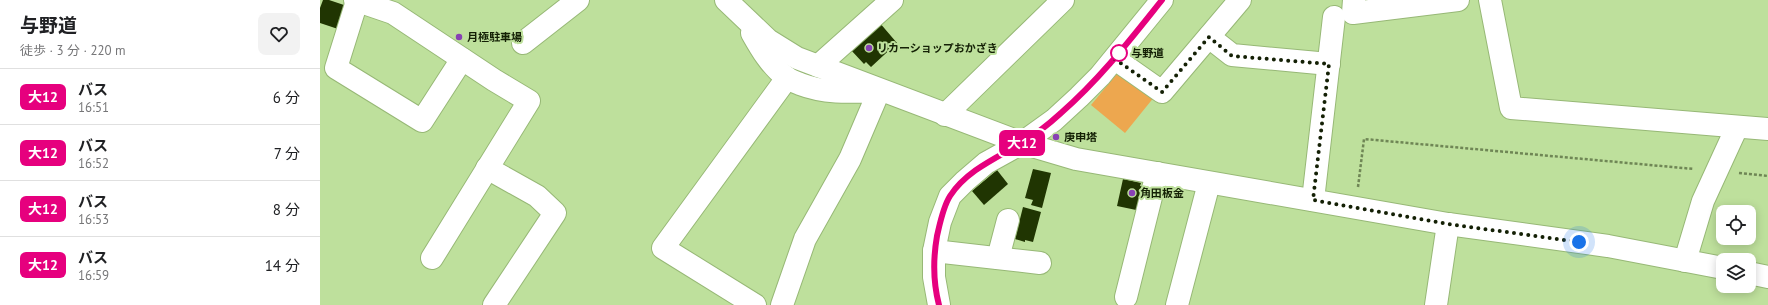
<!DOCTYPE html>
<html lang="ja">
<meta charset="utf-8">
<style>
:root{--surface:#fff;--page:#f2f2f2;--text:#202124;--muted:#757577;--line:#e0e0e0}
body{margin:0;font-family:"PT Sans","Noto Sans JP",sans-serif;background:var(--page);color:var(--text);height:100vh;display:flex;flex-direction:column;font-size:15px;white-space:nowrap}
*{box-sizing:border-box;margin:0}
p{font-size:13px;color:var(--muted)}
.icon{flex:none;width:22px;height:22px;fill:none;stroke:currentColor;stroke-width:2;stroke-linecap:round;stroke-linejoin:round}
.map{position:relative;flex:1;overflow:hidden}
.side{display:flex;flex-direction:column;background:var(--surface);width:320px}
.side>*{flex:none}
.badge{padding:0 8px;border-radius:6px;font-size:14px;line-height:26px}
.controls{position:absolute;left:1396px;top:205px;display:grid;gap:8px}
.controls a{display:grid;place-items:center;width:40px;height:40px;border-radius:8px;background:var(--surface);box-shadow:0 2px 10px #0003;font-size:20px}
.you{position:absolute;width:20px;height:20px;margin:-10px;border:3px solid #fff;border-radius:50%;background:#1a73e8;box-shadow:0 0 0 6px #1a73e833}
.map>.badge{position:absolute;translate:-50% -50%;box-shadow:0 0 0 2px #fff}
.round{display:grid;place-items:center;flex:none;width:42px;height:42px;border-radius:8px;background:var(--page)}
.head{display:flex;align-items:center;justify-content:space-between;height:68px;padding:0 20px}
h1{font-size:19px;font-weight:700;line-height:30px}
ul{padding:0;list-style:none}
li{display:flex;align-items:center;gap:12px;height:56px;padding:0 20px;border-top:1px solid var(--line)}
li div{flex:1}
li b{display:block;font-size:15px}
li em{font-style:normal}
li .badge{min-width:44px;font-weight:700;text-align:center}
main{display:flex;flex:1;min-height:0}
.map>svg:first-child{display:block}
.green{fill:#eda74f}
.building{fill:#203502}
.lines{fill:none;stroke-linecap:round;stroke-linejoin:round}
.minor-casing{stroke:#97b876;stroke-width:24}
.path{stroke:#6f8655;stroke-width:2.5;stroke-dasharray:3 2;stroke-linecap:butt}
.minor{stroke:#fff;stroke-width:22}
.line-casing{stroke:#fff;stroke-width:9}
.line{stroke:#e6007e;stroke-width:6}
.walk{stroke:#142005;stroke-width:4;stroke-dasharray:0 7.2}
.poi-dot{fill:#8841b4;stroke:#bee09c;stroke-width:1.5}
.stop-dot{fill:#fff;stroke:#e6007e;stroke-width:2}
.labels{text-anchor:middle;stroke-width:4;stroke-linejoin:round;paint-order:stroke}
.poi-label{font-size:11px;font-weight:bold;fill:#142005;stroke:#bee09c;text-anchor:start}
.stop-label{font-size:11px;font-weight:bold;fill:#142005;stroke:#bee09c;text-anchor:start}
</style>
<main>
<section class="side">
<div class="head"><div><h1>与野道</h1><p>徒歩 · 3 分 · 220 m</p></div><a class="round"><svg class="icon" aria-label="heart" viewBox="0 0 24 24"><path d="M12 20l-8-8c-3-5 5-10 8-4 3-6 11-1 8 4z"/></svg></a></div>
<ul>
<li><span class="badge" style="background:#e6007e;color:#fff">大12</span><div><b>バス</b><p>16:51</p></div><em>6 分</em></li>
<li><span class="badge" style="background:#e6007e;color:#fff">大12</span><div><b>バス</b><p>16:52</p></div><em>7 分</em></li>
<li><span class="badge" style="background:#e6007e;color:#fff">大12</span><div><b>バス</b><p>16:53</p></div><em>8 分</em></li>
<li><span class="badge" style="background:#e6007e;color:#fff">大12</span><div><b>バス</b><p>16:59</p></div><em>14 分</em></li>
</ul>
</section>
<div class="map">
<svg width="1448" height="305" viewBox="0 0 1448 305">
<rect width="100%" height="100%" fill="#bee09c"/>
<polygon class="green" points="800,70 835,96 805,133 771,105"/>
<g class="building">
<polygon points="3,0 9,0 24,5 27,13 21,30 0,23 0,8"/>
<polygon points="559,22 577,43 551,67 546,62 544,64 530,49"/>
<polygon points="713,169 731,173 722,208 711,205 713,200 705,198"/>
<polygon points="677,170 688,184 664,205 652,191"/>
<polygon points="803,179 821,183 820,186 826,187 821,211 797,206"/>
<polygon points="703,207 721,212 713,242 705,240 705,242 695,239"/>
</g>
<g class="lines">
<defs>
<g id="minor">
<polyline points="35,0 73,13 174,80 209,101 112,258"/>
<polyline points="406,0 448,40 477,58 702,143 756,159 1128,224 1288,246 1403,268"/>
<polyline points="1034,0 1033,13 1138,0"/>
<polyline points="1170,0 1191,108 1448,129"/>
<polyline points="37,1 16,68 102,121 142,59"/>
<path d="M432,33C441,49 451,66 466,77C469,80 475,82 480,84C506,94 532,92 559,91L530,159L485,239L462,305"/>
<polyline points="889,37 912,55 1009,64"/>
<polyline points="203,43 258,0"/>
<polyline points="795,59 842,92 920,0"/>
<polyline points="498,66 572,0"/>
<polyline points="625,115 743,0"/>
<polyline points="167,168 217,196 235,213 174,305"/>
<polyline points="993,200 1014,17"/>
<polyline points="614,251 720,263"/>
<polyline points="678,258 688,220"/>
<polyline points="1365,261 1383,201 1417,127"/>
<polyline points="1429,273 1448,277"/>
<polyline points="806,297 837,173"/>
<polyline points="435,305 343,248 467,78"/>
<polyline points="619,305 614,277 614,251 620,222 630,196 645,181 666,163 702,143 734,120 759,97 780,76 842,0"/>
<polyline points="857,305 889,183"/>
<polyline points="1116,305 1128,224"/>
</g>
</defs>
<use href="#minor" class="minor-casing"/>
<g class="path">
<polyline points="1419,173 1448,176"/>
<polyline points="1038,187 1044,139 1374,169"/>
</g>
<use href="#minor" class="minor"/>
</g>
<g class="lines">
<defs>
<path id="line" d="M619,305C613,282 613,259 617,236C620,223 623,207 630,196C646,171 676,158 700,144C715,135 729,124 741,113C780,79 810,40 842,0"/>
</defs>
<use href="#line" class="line-casing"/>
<use href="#line" class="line"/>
<polyline class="walk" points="799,53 795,59 842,92 889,37 912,56 1009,64 993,200 1128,224 1259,242"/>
</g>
<g class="poi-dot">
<circle cx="139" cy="37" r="4"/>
<circle cx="549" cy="48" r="4"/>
<circle cx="736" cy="137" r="4"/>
<circle cx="812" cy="193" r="4"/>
</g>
<circle class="stop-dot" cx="799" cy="53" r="8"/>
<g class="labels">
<g class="poi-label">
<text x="147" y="41">月極駐車場</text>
<text x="557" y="52">リカーショップおかざき</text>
<text x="744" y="141">庚申塔</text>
<text x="820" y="197">角田板金</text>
</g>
<g class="stop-label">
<text x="811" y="57">与野道</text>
</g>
</g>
</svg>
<div class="controls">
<a><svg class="icon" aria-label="locate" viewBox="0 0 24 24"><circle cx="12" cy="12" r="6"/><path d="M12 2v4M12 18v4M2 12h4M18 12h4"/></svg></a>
<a><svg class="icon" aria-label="layers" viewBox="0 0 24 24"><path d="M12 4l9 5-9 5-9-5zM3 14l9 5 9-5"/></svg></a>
</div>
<div class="you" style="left:1259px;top:242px"></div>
<b class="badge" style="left:702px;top:143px;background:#e6007e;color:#fff">大12</b>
</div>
</main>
